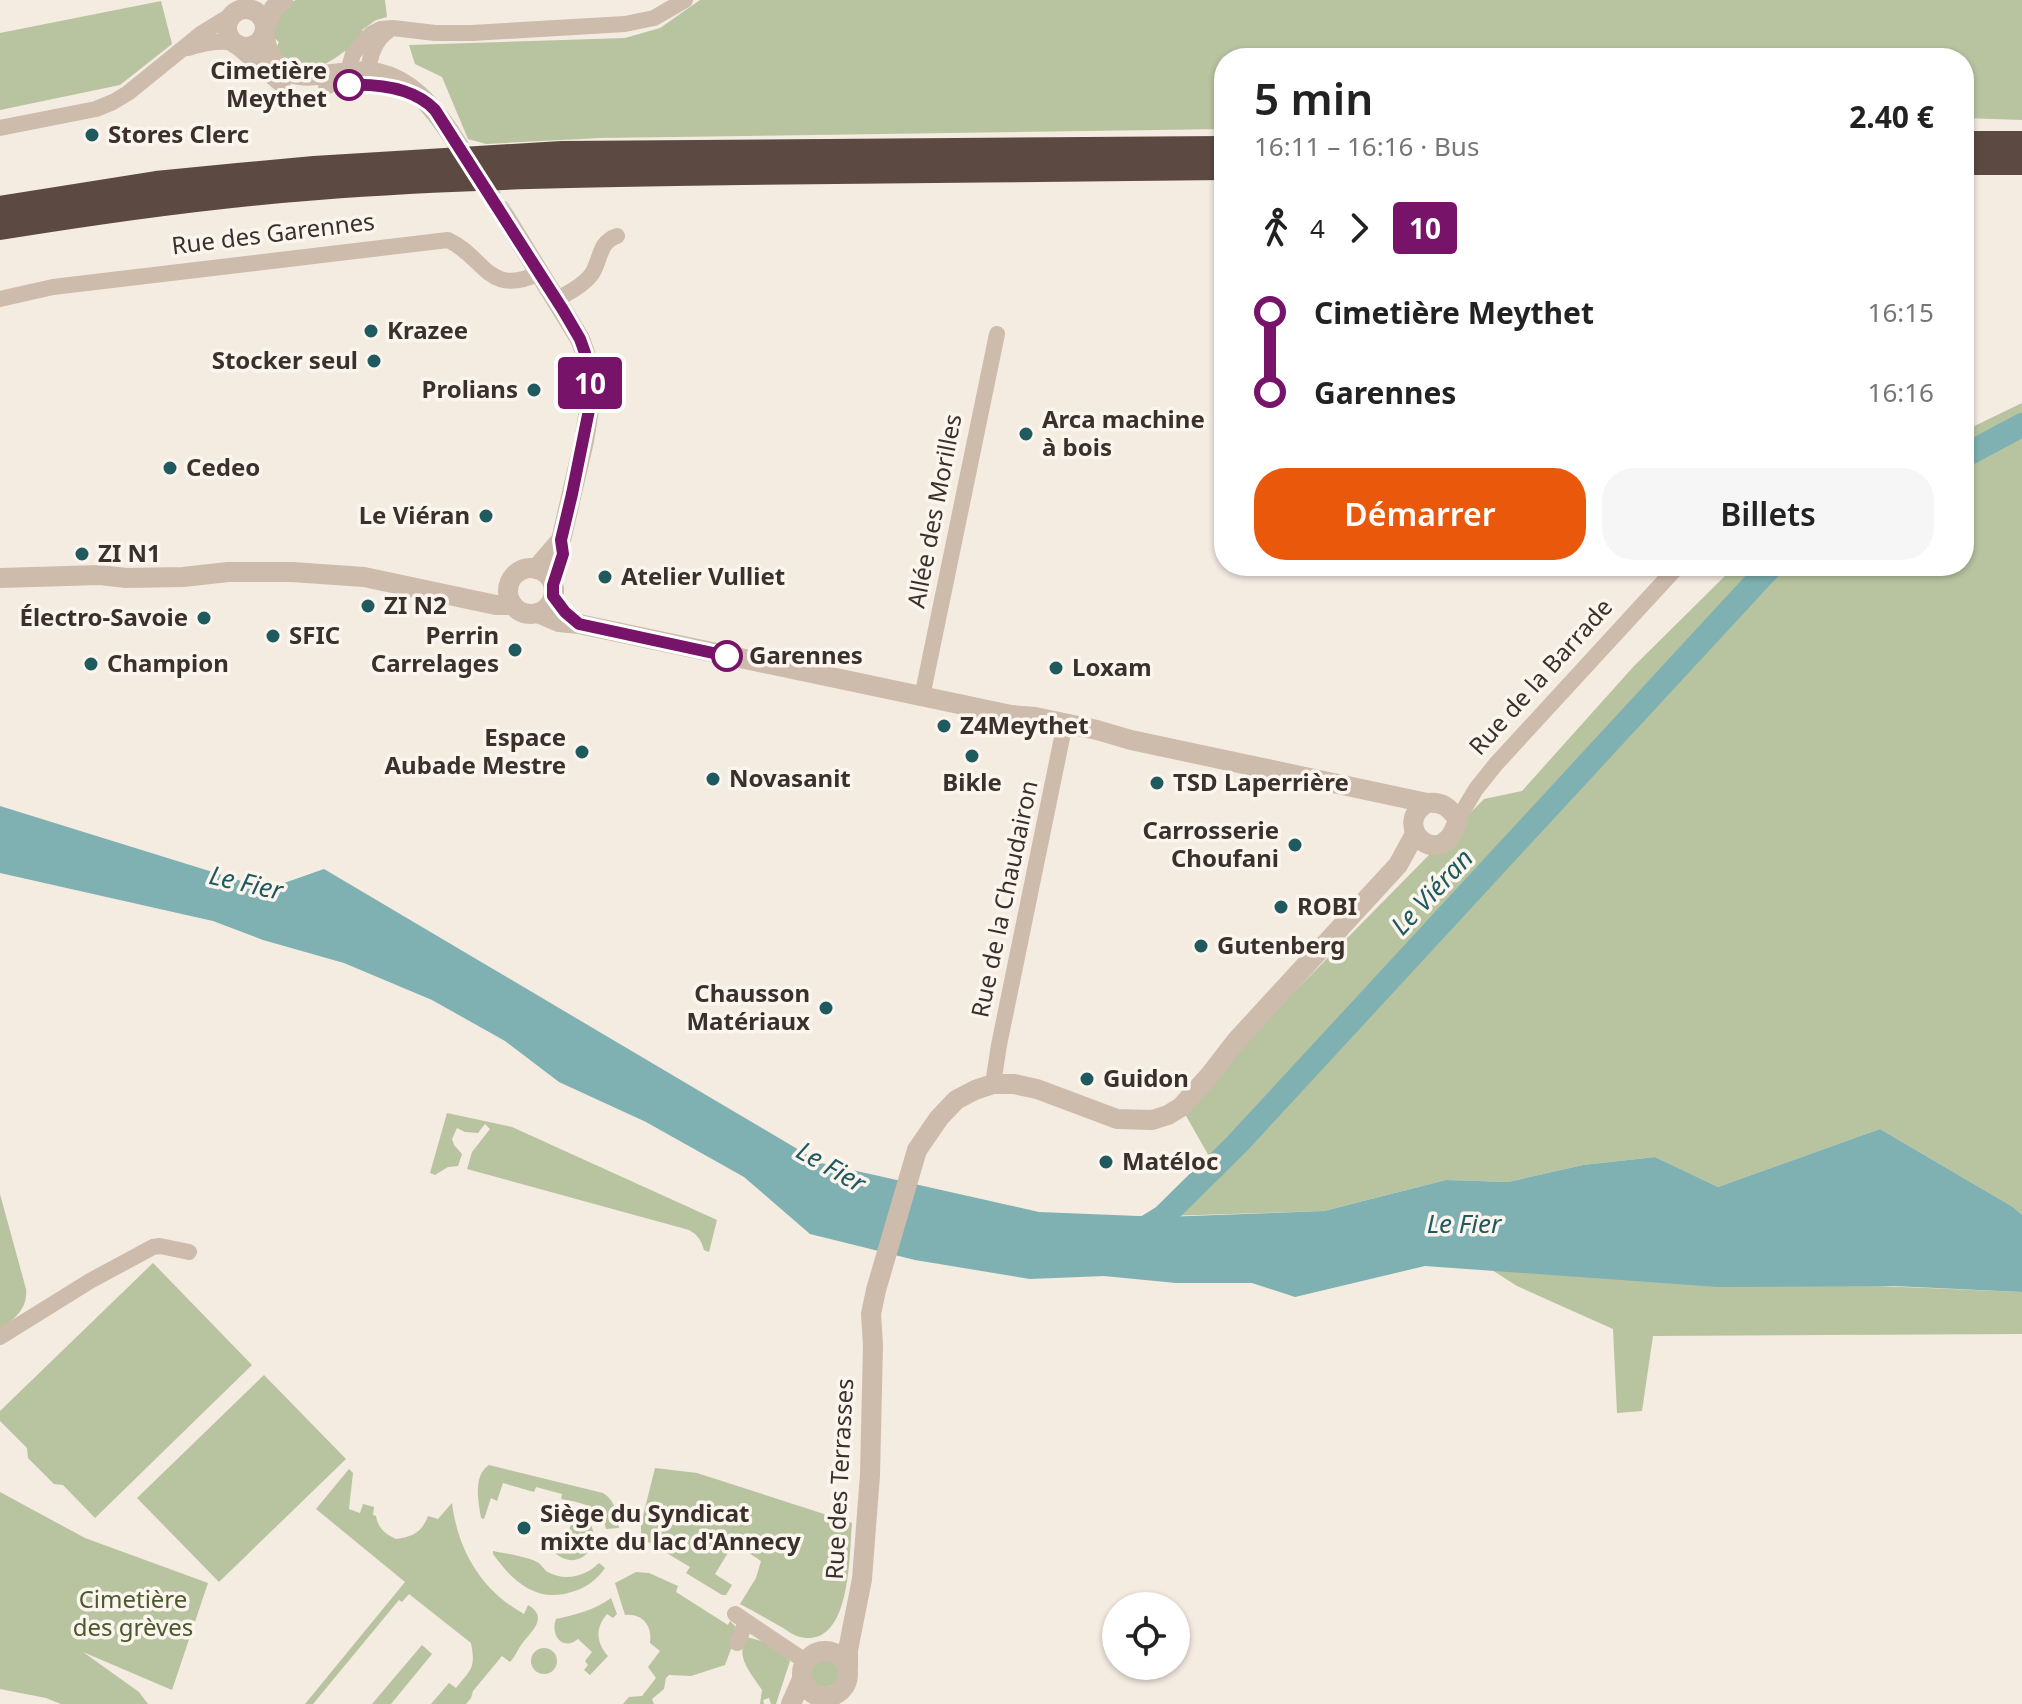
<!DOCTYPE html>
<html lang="fr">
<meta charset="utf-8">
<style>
:root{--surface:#fff;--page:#f6f6f6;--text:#222;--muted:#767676;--accent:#ea580c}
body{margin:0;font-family:"Noto Sans",sans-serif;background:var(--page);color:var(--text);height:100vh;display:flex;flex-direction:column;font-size:30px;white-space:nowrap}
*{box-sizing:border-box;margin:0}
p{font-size:26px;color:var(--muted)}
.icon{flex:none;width:44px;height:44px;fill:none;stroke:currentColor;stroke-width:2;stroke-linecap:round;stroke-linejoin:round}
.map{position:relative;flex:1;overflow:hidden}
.sheet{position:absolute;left:1214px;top:48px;width:760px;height:528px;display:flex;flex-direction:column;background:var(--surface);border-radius:32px;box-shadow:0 2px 6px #0004}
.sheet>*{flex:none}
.badge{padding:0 16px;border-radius:6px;font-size:28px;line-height:52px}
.buttons{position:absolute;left:1102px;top:1592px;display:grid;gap:16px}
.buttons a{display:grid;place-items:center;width:88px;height:88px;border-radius:50%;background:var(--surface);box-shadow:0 2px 6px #0004;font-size:40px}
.map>.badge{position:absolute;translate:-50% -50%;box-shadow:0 0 0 4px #fff}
.legs{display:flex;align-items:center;gap:12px;height:88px;padding:0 40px;font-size:26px}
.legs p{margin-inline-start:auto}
.overview{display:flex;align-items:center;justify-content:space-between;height:136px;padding:0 40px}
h1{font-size:44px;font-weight:600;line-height:60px}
.action{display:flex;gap:16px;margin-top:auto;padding:16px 40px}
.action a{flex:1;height:92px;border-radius:32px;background:var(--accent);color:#fff;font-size:32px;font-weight:600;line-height:92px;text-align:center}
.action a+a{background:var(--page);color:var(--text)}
ul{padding:0 40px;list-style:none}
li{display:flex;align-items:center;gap:28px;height:80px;font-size:30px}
li i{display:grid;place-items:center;width:12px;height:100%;margin:0 10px;background:currentColor}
li i::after{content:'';width:20px;height:20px;margin:-10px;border:6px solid;border-radius:50%;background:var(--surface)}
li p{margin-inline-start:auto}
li:first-child i{background:linear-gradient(#0000 50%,currentColor 0)}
li:last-child i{background:linear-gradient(currentColor 50%,#0000 0)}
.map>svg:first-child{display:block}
.green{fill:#b8c4a0}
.water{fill:#7fb0b2}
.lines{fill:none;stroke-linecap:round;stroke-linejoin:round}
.river{stroke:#7fb0b2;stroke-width:24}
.tertiary-tunnel{stroke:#cfc6bd;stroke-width:20;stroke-dasharray:20 10;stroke-linecap:butt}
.minor{stroke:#cdbbac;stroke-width:16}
.tertiary{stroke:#cdbbac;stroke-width:20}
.motorway{stroke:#5c4a42;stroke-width:24}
.line-1-casing{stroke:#fff;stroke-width:18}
.line-1{stroke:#771469;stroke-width:12}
.stop-1-dot{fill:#fff;stroke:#771469;stroke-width:4}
.poi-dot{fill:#1f5a5e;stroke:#fbf5ee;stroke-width:3}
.labels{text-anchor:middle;stroke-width:7;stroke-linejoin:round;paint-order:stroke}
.stop-label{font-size:24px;font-weight:bold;fill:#3b302b;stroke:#fbf5ee;text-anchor:end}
.poi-label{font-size:24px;font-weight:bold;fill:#3b302b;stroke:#fbf5ee;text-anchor:start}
.street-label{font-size:24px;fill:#3b302b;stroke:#fbf5ee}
.park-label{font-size:24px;fill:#4a5a2e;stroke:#fbf5ee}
.water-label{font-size:26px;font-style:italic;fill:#1f5a5e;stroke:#fbf5ee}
</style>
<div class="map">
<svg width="2022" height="1704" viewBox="0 0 2022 1704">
<rect width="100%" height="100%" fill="#f4ebe1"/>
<g class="green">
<path d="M296,0H385L387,17L376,20L362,30L365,34L349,53L345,51C335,58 322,68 309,69C301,69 277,57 277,48C277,46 278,44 279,42L273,37L275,24L284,5Z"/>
<polygon points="700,0 2022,0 2022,120 1964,118 1964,58 1224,58 1224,129 601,138 486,144 468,139 442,77 415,64 409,45 625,38 660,28"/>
<polygon points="161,1 172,44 120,85 0,110 0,33"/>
<polygon points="2022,403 2022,1215 2013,1207 1880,1129 1718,1187 1655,1157 1583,1165 1508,1182 1446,1180 1324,1211 1166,1216 1214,1165 1181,1107 1484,799 1522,791 1634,666 1735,566 1964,566 1964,431"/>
<path d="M447,1113L512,1127L717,1220L709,1252L704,1250C701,1240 698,1235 689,1230L467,1169L472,1152L490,1129L485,1124L478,1133L465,1132L457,1128L452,1139L454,1145L462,1154L458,1166L448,1167L435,1175L430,1173Z"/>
<path d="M0,1194L26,1289C28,1308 15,1319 0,1329Z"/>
<polygon points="153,1263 252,1365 95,1518 63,1485 54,1484 28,1458 27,1448 0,1421 0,1411"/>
<polygon points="1492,1270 2022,1292 2022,1334 1653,1336 1642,1411 1617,1413 1613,1329 1517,1286"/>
<polygon points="264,1375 346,1459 219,1582 137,1498"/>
<path d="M489,1465L603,1493C616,1501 617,1514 619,1528L606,1529C601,1505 582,1503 561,1499L562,1494L536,1487L534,1492L503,1483L497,1501L491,1498L484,1519L481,1518C478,1501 473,1475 489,1465Z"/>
<path d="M655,1468L697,1473L852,1523C849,1553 852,1649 800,1637C794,1636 788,1631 783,1628C769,1620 755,1612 740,1604L756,1578L761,1561L734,1543L715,1574L732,1585L726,1595H722L686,1573L690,1567L645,1540L641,1533V1524Z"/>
<path d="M349,1469L353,1473L349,1509L360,1513L363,1504L374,1507L373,1515L376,1516C378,1528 385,1534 396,1539C413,1537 422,1532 428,1516L438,1519L452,1503C458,1551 482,1591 524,1614L528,1605C550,1618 530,1632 521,1645C517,1651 515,1657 510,1662L502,1656L473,1691L471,1698L466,1704H431L449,1683L456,1688C471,1669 476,1669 471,1643L409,1594L402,1602L399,1600L313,1704H305L405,1582L316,1509Z"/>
<polygon points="0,1492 85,1538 208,1583 172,1690 83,1652 139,1692 148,1704 61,1704 46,1698 0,1689"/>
<path d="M572,1514C613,1520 589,1579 556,1554L569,1533Z"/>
<path d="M493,1551C504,1553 528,1557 537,1562C541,1564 543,1568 546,1571C564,1582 585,1577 599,1563L605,1568C595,1582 584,1589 568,1593C534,1602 511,1579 493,1554Z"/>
<path d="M636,1572L649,1573L678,1586L676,1592L728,1625L730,1621L735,1626L734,1641L725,1665L691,1676L669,1675L666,1678L664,1689L652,1699L654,1704H623L629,1697L642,1696L656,1678L648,1667L660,1651L650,1643C653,1626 642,1613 625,1615L615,1583Z"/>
<path d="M611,1598L617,1614L613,1618L607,1614C595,1628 596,1642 608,1656L590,1675L584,1670L588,1665L585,1661L592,1652L578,1639C562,1652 550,1634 556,1619C577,1614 593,1611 611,1598Z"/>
<path d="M747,1637L768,1643L790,1661L776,1704H771L769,1698L763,1700L764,1704H760L762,1690C751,1673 734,1656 747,1637Z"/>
<polygon points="422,1645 432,1654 391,1704 372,1704"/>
<circle cx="544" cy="1661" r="13"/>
<circle cx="825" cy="1673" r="14"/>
</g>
<polygon class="water" points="0,806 267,889 324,869 821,1163 1039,1212 1163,1217 1324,1211 1446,1180 1508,1182 1583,1165 1655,1157 1718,1187 1880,1129 2013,1207 2022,1215 2022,1292 1893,1286 1718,1287 1425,1266 1295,1297 1252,1283 1176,1283 1104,1276 1030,1279 915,1260 810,1234 744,1177 646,1122 559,1082 505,1041 432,1000 344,963 263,940 213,921 0,873"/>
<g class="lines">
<g class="river">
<polyline points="1964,456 2022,425"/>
<polyline points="1137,1233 1163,1217 1237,1144 1771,566"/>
</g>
<polyline class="tertiary-tunnel" points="449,131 505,217"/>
<g class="minor">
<path d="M188,48C204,43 218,40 234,43"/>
<polyline points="348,71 353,54 371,34 381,29 393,28 435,33 472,33 625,24 654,18 685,0"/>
<path d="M326,87C339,79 354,80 368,72C370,56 374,41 388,31"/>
<polyline points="0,128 96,109 113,102 128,93 202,33 233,14"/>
<path d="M0,299L53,287L448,240C485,257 488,298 539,273"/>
<path d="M557,299C569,293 586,284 593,272C601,258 599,242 617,236"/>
<polyline points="922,697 997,334"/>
<polyline points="1458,819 1476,789 1496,764 1678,566"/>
<polyline points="993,1084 999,1045 1065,723"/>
<polyline points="0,1337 90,1281 153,1247 160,1246 189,1252"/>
<polyline points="735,1614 805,1661"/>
<polyline points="737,1643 746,1622"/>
</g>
<g class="tertiary">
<circle cx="246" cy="28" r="19"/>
<polyline points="265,26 274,8 283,0"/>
<path d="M264,34C275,102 334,64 378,73C410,80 431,105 449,131"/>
<polyline points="238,45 281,82"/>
<polyline points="505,217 580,339 585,353 590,382 589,410 584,441 561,540 536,569"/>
<circle cx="531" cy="591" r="23"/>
<polyline points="0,578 100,575 126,578 183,577 228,572 292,572 364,577 496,605 513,605"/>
<path d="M538,613L559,622L579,624L1011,715L1035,717L1097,730L1131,740L1427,803C1443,801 1449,808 1458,819C1443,876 1388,826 1427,803"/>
<circle cx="825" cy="1674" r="23"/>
<polyline points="848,1667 848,1650 862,1579 870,1475 873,1345 871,1314 876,1290 917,1150 939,1118 956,1100 975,1090 993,1084 1014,1084 1037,1089 1117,1119 1152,1120 1168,1115 1181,1107 1209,1076 1236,1041 1398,865 1415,834"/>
<polyline points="791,1704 802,1679"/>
</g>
<g class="motorway">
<polyline points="1964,143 2022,143"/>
<polyline points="1964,163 2022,163"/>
<polyline points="0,208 156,183 238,175 314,168 562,153 1224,148"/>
<path d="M0,228C105,211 211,196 318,188C459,177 601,175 743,173C903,171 1064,170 1224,168"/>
</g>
</g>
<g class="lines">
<defs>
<path id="line-1" d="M349,85C379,84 414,88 435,110L563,310L580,339L585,353L590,382L589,410L572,494L561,540L563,554L553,585V596L565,612L579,624L727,656"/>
</defs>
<use href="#line-1" class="line-1-casing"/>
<use href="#line-1" class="line-1"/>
</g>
<g class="stop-1-dot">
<circle cx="349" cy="85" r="14"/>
<circle cx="727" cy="656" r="14"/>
</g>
<g class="poi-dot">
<circle cx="92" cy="135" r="8"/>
<circle cx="371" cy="331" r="8"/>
<circle cx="374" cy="361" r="8"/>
<circle cx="534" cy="390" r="8"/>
<circle cx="1026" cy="434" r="8"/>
<circle cx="170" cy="468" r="8"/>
<circle cx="486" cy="516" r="8"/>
<circle cx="82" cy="554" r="8"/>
<circle cx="605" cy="577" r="8"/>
<circle cx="368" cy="606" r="8"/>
<circle cx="204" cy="618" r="8"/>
<circle cx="273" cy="636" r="8"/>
<circle cx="515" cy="650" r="8"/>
<circle cx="91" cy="664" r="8"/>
<circle cx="1056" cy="668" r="8"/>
<circle cx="944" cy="726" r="8"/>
<circle cx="582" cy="752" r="8"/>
<circle cx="972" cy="756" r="8"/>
<circle cx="713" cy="779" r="8"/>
<circle cx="1157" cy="783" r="8"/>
<circle cx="1295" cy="845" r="8"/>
<circle cx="1281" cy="907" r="8"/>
<circle cx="1201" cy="946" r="8"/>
<circle cx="826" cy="1008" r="8"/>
<circle cx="1087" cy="1079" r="8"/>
<circle cx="1106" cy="1162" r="8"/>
<circle cx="524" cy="1528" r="8"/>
</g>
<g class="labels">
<g class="stop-label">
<text x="327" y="79">Cimetière<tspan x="327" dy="28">Meythet</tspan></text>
<text x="749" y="664" text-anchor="start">Garennes</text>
</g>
<g class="poi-label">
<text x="108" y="143">Stores Clerc</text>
<text x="387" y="339">Krazee</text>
<text x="358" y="369" text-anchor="end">Stocker seul</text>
<text x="518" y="398" text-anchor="end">Prolians</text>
<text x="1042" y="428">Arca machine<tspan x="1042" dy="28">à bois</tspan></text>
<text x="186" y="476">Cedeo</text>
<text x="470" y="524" text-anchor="end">Le Viéran</text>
<text x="98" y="562">ZI N1</text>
<text x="621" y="585">Atelier Vulliet</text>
<text x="384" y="614">ZI N2</text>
<text x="188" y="626" text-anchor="end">Électro-Savoie</text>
<text x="289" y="644">SFIC</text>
<text x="499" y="644" text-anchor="end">Perrin<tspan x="499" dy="28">Carrelages</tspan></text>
<text x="107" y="672">Champion</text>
<text x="1072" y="676">Loxam</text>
<text x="960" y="734">Z4Meythet</text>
<text x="566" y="746" text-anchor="end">Espace<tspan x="566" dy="28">Aubade Mestre</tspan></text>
<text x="729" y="787">Novasanit</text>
<text x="972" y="791" text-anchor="middle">Bikle</text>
<text x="1173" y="791">TSD Laperrière</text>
<text x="1279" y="839" text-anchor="end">Carrosserie<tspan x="1279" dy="28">Choufani</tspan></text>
<text x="1297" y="915">ROBI</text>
<text x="1217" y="954">Gutenberg</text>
<text x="810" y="1002" text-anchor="end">Chausson<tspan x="810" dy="28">Matériaux</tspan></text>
<text x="1103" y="1087">Guidon</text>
<text x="1122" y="1170">Matéloc</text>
<text x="540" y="1522">Siège du Syndicat<tspan x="540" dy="28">mixte du lac d'Annecy</tspan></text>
</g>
<g class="street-label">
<text transform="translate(273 234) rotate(-7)" y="8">Rue des Garennes</text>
<text transform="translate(935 511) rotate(-79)" y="8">Allée des Morilles</text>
<text transform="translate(1541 677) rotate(-48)" y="8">Rue de la Barrade</text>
<text transform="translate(1005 899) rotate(-78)" y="8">Rue de la Chaudairon</text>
<text transform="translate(840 1479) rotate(-87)" y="8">Rue des Terrasses</text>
</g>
<g class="park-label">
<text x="133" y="1608">Cimetière<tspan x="133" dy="28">des grèves</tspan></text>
</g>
<g class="water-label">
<text transform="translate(246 883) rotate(13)" y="9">Le Fier</text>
<text transform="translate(1432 892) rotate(-47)" y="9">Le Viéran</text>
<text transform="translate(831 1167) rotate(30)" y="9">Le Fier</text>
<text x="1464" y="1233">Le Fier</text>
</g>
</g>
</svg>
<div class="buttons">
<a><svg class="icon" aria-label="locate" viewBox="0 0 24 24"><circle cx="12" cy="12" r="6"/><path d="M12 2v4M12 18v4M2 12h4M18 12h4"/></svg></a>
</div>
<b class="badge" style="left:590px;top:383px;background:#771469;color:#fff">10</b>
<section class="sheet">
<div class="overview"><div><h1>5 min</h1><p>16:11 – 16:16 · Bus</p></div><b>2.40 €</b></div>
<div class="legs"><svg class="icon" aria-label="walk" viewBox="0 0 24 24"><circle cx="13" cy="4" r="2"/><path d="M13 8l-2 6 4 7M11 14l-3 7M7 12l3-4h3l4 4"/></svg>4<svg class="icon" aria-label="forward" viewBox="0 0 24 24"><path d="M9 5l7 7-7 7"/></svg><b class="badge" style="background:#771469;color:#fff">10</b></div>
<ul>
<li><i style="color:#771469"></i><b>Cimetière Meythet</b><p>16:15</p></li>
<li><i style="color:#771469"></i><b>Garennes</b><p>16:16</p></li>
</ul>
<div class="action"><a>Démarrer</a><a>Billets</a></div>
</section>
</div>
